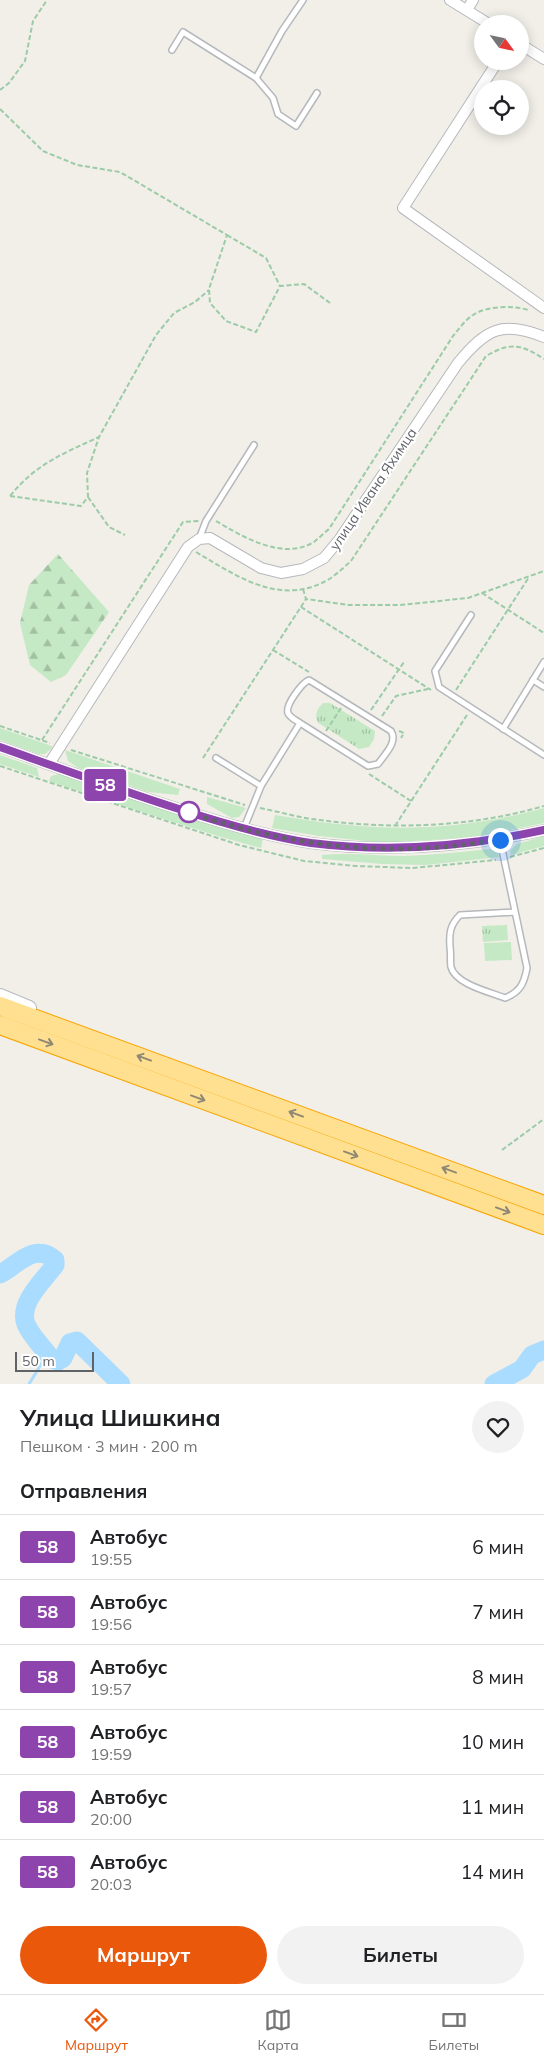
<!DOCTYPE html>
<html lang="ru">
<meta charset="utf-8">
<style>
:root{--surface:#fff;--page:#f2f2f2;--text:#202124;--muted:#757577;--line:#e0e0e0;--accent:#ea580c}
body{margin:0;font-family:Mulish,sans-serif;background:var(--page);color:var(--text);height:100vh;display:flex;flex-direction:column;font-size:19px;white-space:nowrap}
*{box-sizing:border-box;margin:0}
p{font-size:16px;color:var(--muted)}
.icon{flex:none;width:28px;height:28px;fill:none;stroke:currentColor;stroke-width:2;stroke-linecap:round;stroke-linejoin:round}
.map{position:relative;height:1384px;overflow:hidden}
.details{display:flex;flex-direction:column;background:var(--surface);flex:1}
.details>*{flex:none}
.badge{padding:0 10px;border-radius:4px;font-size:18px;line-height:32px}
.needle{width:32px;rotate:123deg}
.buttons{position:absolute;left:474px;top:15px;display:grid;gap:10px}
.buttons a{display:grid;place-items:center;width:55px;height:55px;border-radius:50%;background:var(--surface);box-shadow:0 2px 12px #0003;font-size:25px}
.scale{position:absolute;left:15px;bottom:12px;width:79px;box-sizing:border-box;padding-left:5px;border:2px solid #5f6368;border-top:0;font-size:14px;line-height:18px;white-space:nowrap;color:#5f6368;-webkit-text-stroke:4px #fff;paint-order:stroke}
.you{position:absolute;width:25px;height:25px;margin:-12px;border:4px solid #fff;border-radius:50%;background:#1a73e8;box-shadow:0 0 0 8px #1a73e833}
.map>.badge{position:absolute;translate:-50% -50%;box-shadow:0 0 0 2px #fff}
h2{padding:0 20px;font-size:19px;line-height:45px}
.round{display:grid;place-items:center;flex:none;width:52px;height:52px;border-radius:26px;background:var(--page)}
.head{display:flex;align-items:center;justify-content:space-between;height:85px;padding:0 20px}
h1{font-size:24px;font-weight:700;line-height:38px}
.primary-button{display:flex;gap:10px;margin-top:auto;padding:10px 20px}
.primary-button a{flex:1;height:58px;border-radius:30px;background:var(--accent);color:#fff;font-size:20px;font-weight:700;line-height:58px;text-align:center}
.primary-button a+a{background:var(--page);color:var(--text)}
ul{padding:0;list-style:none}
li{display:flex;align-items:center;gap:15px;height:65px;padding:0 20px;border-top:1px solid var(--line)}
li div{flex:1}
li b{display:block;font-size:19px}
li em{font-style:normal}
li .badge{min-width:55px;font-weight:700;text-align:center}
.dock{display:flex;justify-content:space-around;align-items:center;height:70px;border-top:1px solid var(--line);background:var(--surface);font-size:14px;color:var(--muted)}
.dock a{display:grid;justify-items:center;gap:2px}
.dock .active{color:var(--accent)}
.map>svg:first-child{display:block}
.grass{fill:#c5e9c4}
.forest{fill:url(#forest-firs)}
.park{fill:url(#park-tufts)}
.lines{fill:none;stroke-linecap:round;stroke-linejoin:round}
.stream{stroke:#aadcff;stroke-width:3}
.river{stroke:#aadcff;stroke-width:19}
.lane-casing{stroke:#b5b8bc;stroke-width:8}
.street-casing{stroke:#b5b8bc;stroke-width:12}
.secondary-casing{stroke:#b6babf;stroke-width:16}
.highway-casing{stroke:#f9a400;stroke-width:20}
.path{stroke:#9ccba8;stroke-width:2;stroke-dasharray:5 2.5;stroke-linecap:butt}
.lane{stroke:#fff;stroke-width:5}
.street{stroke:#fff;stroke-width:10}
.secondary{stroke:#fff;stroke-width:14}
.highway{stroke:#ffe091;stroke-width:18}
.oneway{stroke:#8f8874}
.line-casing{stroke:#fff;stroke-width:11}
.line{stroke:#8e44ad;stroke-width:8}
.walk{stroke:#5f6368;stroke-width:5;stroke-dasharray:0 9}
.stop-dot{fill:#fff;stroke:#8e44ad;stroke-width:2.5}
.labels{text-anchor:middle;stroke-width:4.5;stroke-linejoin:round;paint-order:stroke}
.street-label{font-size:14px;fill:#5f6368;stroke:#fff}
</style>
<div class="map">
<svg width="544" height="1384" viewBox="0 0 544 1384">
<defs>
<pattern id="forest-firs" width="22" height="20" patternUnits="userSpaceOnUse" patternTransform="scale(1.25)"><rect width="22" height="20" fill="#c5e9c4"/><path d="M5 1l3.5 6h-7zM16 11l3.5 6h-7z" fill="#a3c0a3"/></pattern>
<pattern id="park-tufts" width="24" height="20" patternUnits="userSpaceOnUse" patternTransform="scale(1.25)"><rect width="24" height="20" fill="#c5e9c4"/><path d="M3 7l-1-3M5 7V3M7 7l1-3M15 17l-1-3M17 17v-4M19 17l1-3" fill="none" stroke="#a3c0a3"/></pattern>
</defs>
<rect width="100%" height="100%" fill="#f1efe8"/>
<g class="grass">
<polygon points="0,728 49,745 53,747 45,754 39,754 0,740"/>
<polygon points="65,750 180,789 178,795 148,792 78,768 68,761"/>
<polygon points="0,755 37,768 39,777 0,764"/>
<polygon points="59,774 107,791 109,793 108,801 49,781 51,776"/>
<polygon points="121,797 125,797 188,818 263,838 261,848 221,837 117,804"/>
<polygon points="207,797 246,808 239,817 232,818 207,804"/>
<path d="M544,808V823L477,837L384,843L319,836L272,828L275,815C371,832 449,834 544,808Z"/>
<polygon points="544,836 544,846 511,855 510,851 517,844"/>
<path d="M490,849L498,853L499,857L426,865L383,864L322,859V855C350,852 377,856 404,856C433,855 462,852 490,849Z"/>
<polygon points="511,942 512,960 485,961 484,943"/>
</g>
<polygon class="forest" points="58,554 109,612 66,675 51,682 30,665 20,623 29,585"/>
<g class="park">
<path d="M323,703H330L375,731L374,739L369,747L359,749L317,722C315,713 317,709 323,703Z"/>
<polygon points="507,925 508,940 483,942 482,926"/>
</g>
<g class="lines">
<polyline class="stream" points="29,1384 48,1353"/>
<g class="river">
<path d="M0,1274C15,1267 35,1241 55,1260V1265C44,1280 18,1303 26,1324C31,1336 44,1349 52,1359L58,1361L63,1358L70,1343L77,1341L121,1384"/>
<polyline points="494,1384 522,1369 532,1355 544,1350"/>
</g>
<defs>
<g id="lane">
<polyline points="172,50 183,32 256,78 282,31 303,0"/>
<polyline points="256,78 273,98 278,114 296,126 317,93"/>
<polyline points="199,539 206,521 254,445"/>
<polyline points="471,615 435,671 439,687 544,755"/>
<polyline points="533,680 544,687"/>
<polyline points="503,729 544,662"/>
<polyline points="216,758 261,786"/>
<path d="M244,828L261,786L300,723L368,766L378,764C385,754 398,742 391,731L309,680C302,683 285,705 288,713C290,718 296,720 300,723"/>
<path d="M500,840L527,968C524,984 520,992 505,998C490,992 455,984 451,967C450,961 451,953 450,947C449,933 450,925 460,915L515,912"/>
</g>
<g id="street">
<polyline points="450,0 489,24"/>
<polyline points="467,10 473,0"/>
<polyline points="520,44 544,59"/>
<polyline points="498,61 403,208 544,308"/>
<path d="M0,747C59,768 119,790 179,809C222,823 266,836 311,843C389,853 467,847 544,830"/>
<path d="M49,764L188,547L199,539L210,538L261,568L281,573L303,569L324,558L339,540L458,363C486,329 502,320 544,337"/>
</g>
<polyline id="secondary" points="0,996 29,1008"/>
<g id="highway">
<polyline points="0,1006 544,1205"/>
<polyline points="0,1025 544,1225"/>
</g>
</defs>
<use href="#lane" class="lane-casing"/>
<use href="#street" class="street-casing"/>
<use href="#secondary" class="secondary-casing"/>
<use href="#highway" class="highway-casing"/>
<g class="path">
<polyline points="0,90 9,83 25,61 33,21 47,0"/>
<polyline points="0,109 43,151 77,165 120,172 227,235 209,289 210,303 226,321 256,332 280,286 304,284 330,303"/>
<polyline points="227,235 266,258 280,286"/>
<polyline points="10,496 81,506 88,497 87,473 99,437 156,335 174,313 195,302 209,290"/>
<path d="M10,496C36,464 62,454 99,437"/>
<polyline points="88,497 109,527 125,535"/>
<path d="M216,521C243,537 283,561 314,542C319,538 324,533 329,529L453,336C459,329 465,320 473,315C486,306 513,305 528,310"/>
<path d="M196,552C237,576 278,606 326,581C335,576 343,568 351,561L486,356C510,342 521,344 544,359"/>
<polyline points="303,589 306,599 349,605 400,605 468,598 544,571"/>
<polyline points="482,593 544,633"/>
<polyline points="301,607 431,690"/>
<polyline points="273,650 309,672"/>
<polyline points="456,690 529,577"/>
<polyline points="371,710 404,662"/>
<polyline points="382,716 396,696 428,689"/>
<polyline points="0,726 50,743"/>
<polyline points="326,731 341,708"/>
<polyline points="399,731 404,733 401,738"/>
<polyline points="42,740 183,522 199,521"/>
<polyline points="71,750 245,805"/>
<polyline points="203,758 306,599"/>
<polyline points="0,766 239,845 304,861 355,866 413,868 496,860"/>
<polyline points="369,774 411,801"/>
<path d="M260,808C280,812 300,818 320,820C394,830 472,827 544,806"/>
<polyline points="395,826 467,715"/>
<polyline points="510,857 544,848"/>
<polyline points="502,1150 544,1119"/>
</g>
<use href="#lane" class="lane"/>
<use href="#street" class="street"/>
<use href="#secondary" class="secondary"/>
<use href="#highway" class="highway"/>
</g>
<defs><path id="oneway-shaft" d="M-6 0H5M1.5-3L5.5 0L1.5 3" fill="none" stroke-width="1.6" stroke-linecap="round" stroke-linejoin="round" transform="scale(1.25)"/></defs>
<g class="oneway">
<use href="#oneway-shaft" transform="translate(46 1042) rotate(20)"/>
<use href="#oneway-shaft" transform="translate(144 1058) rotate(-160)"/>
<use href="#oneway-shaft" transform="translate(198 1098) rotate(20)"/>
<use href="#oneway-shaft" transform="translate(296 1114) rotate(-160)"/>
<use href="#oneway-shaft" transform="translate(351 1154) rotate(20)"/>
<use href="#oneway-shaft" transform="translate(449 1170) rotate(-160)"/>
<use href="#oneway-shaft" transform="translate(503 1210) rotate(20)"/>
</g>
<g class="lines">
<defs>
<path id="line" d="M0,747C59,768 119,790 179,809C222,823 266,836 311,843C390,853 466,847 544,830"/>
</defs>
<use href="#line" class="line-casing"/>
<use href="#line" class="line"/>
<path class="walk" d="M189,812C268,840 356,854 440,847C460,846 480,842 500,840"/>
</g>
<circle class="stop-dot" cx="189" cy="812" r="10"/>
<g class="labels">
<g class="street-label">
<text transform="translate(373 489) rotate(-56)" y="5">улица Ивана Яхимца</text>
</g>
</g>
</svg>
<div class="buttons">
<a><svg class="needle" viewBox="-14 -14 28 28"><path d="M0-13l5 13h-10z" fill="#e53935"/><path d="M0 13l5-13h-10z" fill="#757577"/></svg></a>
<a><svg class="icon" aria-label="locate" viewBox="0 0 24 24"><circle cx="12" cy="12" r="6"/><path d="M12 2v4M12 18v4M2 12h4M18 12h4"/></svg></a>
</div>
<div class="scale">50 m</div>
<div class="you" style="left:500px;top:840px"></div>
<b class="badge" style="left:105px;top:785px;background:#8e44ad;color:#fff">58</b>
</div>
<section class="details">
<div class="head"><div><h1>Улица Шишкина</h1><p>Пешком · 3 мин · 200 m</p></div><a class="round"><svg class="icon" aria-label="heart" viewBox="0 0 24 24"><path d="M12 20l-8-8c-3-5 5-10 8-4 3-6 11-1 8 4z"/></svg></a></div>
<h2>Отправления</h2>
<ul>
<li><span class="badge" style="background:#8e44ad;color:#fff">58</span><div><b>Автобус</b><p>19:55</p></div><em>6 мин</em></li>
<li><span class="badge" style="background:#8e44ad;color:#fff">58</span><div><b>Автобус</b><p>19:56</p></div><em>7 мин</em></li>
<li><span class="badge" style="background:#8e44ad;color:#fff">58</span><div><b>Автобус</b><p>19:57</p></div><em>8 мин</em></li>
<li><span class="badge" style="background:#8e44ad;color:#fff">58</span><div><b>Автобус</b><p>19:59</p></div><em>10 мин</em></li>
<li><span class="badge" style="background:#8e44ad;color:#fff">58</span><div><b>Автобус</b><p>20:00</p></div><em>11 мин</em></li>
<li><span class="badge" style="background:#8e44ad;color:#fff">58</span><div><b>Автобус</b><p>20:03</p></div><em>14 мин</em></li>
</ul>
<div class="primary-button"><a>Маршрут</a><a>Билеты</a></div>
</section>
<nav class="dock">
<a class="active"><svg class="icon" aria-label="directions" viewBox="0 0 24 24"><path d="M12 3l9 9-9 9-9-9zM9 14v-3h6M13 9l2 2-2 2"/></svg>Маршрут</a>
<a><svg class="icon" aria-label="map" viewBox="0 0 24 24"><path d="M3 6l6-2 6 2 6-2v14l-6 2-6-2-6 2zM9 4v14M15 6v14"/></svg>Карта</a>
<a><svg class="icon" aria-label="tickets" viewBox="0 0 24 24"><path d="M3 7h18v10H3zM15 7v10"/></svg>Билеты</a>
</nav>
